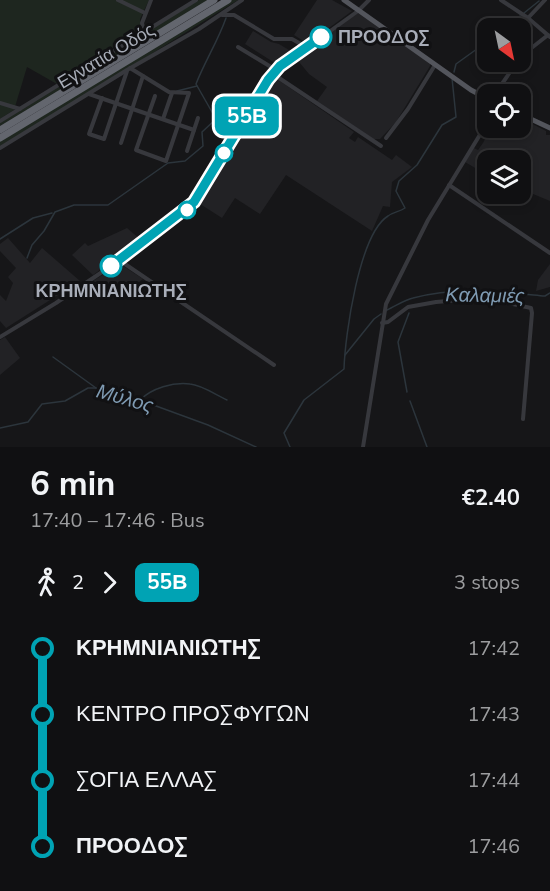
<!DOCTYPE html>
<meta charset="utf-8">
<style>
:root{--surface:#101012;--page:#19191b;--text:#f1f3f6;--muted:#9c9d9f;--line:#303032}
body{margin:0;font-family:"Nunito Sans",sans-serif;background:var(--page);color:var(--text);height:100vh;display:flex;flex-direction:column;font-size:22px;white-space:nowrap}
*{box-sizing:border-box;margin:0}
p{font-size:20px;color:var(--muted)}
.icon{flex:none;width:33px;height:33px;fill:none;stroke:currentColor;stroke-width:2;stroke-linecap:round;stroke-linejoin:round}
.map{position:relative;height:447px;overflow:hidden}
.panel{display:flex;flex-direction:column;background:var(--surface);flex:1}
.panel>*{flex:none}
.badge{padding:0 12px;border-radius:9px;font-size:21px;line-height:39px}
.needle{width:39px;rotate:147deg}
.buttons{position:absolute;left:477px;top:18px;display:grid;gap:12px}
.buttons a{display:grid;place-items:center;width:54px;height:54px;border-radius:12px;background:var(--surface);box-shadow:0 3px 9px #0003,0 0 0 2px var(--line);font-size:30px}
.map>.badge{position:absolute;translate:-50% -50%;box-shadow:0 0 0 3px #fff}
.legs{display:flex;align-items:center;gap:9px;height:66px;padding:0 30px;font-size:20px}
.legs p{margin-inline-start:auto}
.headline{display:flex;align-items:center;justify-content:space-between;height:102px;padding:0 30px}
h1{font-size:33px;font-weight:700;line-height:45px}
ul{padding:0 30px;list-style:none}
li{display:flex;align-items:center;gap:21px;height:66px;font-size:22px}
li i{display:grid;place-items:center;width:9px;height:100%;margin:0 8px;background:currentColor}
li i::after{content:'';width:15px;height:15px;margin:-8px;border:4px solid;border-radius:50%;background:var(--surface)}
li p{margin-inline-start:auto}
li:first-child i{background:linear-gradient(#0000 50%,currentColor 0)}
li:last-child i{background:linear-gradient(currentColor 50%,#0000 0)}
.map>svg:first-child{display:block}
.built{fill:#222225}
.green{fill:#1e261f}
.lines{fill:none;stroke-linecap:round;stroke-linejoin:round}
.stream{stroke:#2c353c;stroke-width:1.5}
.minor{stroke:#37383d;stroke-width:4}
.major{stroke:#53555c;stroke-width:5}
.highway{stroke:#63666e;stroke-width:7}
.line-1-casing{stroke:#fff;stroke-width:14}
.line-1{stroke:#00a3b4;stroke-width:9}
.stop-1-dot{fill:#fff;stroke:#00a3b4;stroke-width:3}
.labels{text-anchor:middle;stroke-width:6;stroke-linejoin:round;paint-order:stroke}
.stop-label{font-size:18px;font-weight:bold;fill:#a8adb8;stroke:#111113;text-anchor:start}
.street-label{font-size:18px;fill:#a8adb8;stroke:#111113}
.water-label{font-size:20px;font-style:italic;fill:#7f9bb3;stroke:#111113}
</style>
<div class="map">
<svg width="550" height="447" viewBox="0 0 550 447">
<rect width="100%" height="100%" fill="#161618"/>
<g class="built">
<polygon points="317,0 332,0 352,11 310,42 302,40 294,35"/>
<polygon points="358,13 430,63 430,66 396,122 380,139 373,139 317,101 327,87 309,74 295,57"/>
<polygon points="253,31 271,42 279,44 294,53 278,65 245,44"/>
<polygon points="274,77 354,132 349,138 355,142 358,137 392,160 396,155 412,167 392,182 390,207 383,206 372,231 286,175 260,214 235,198 222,218 197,202 242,129 247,129 250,124 248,120"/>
<polygon points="521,118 546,131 546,135 550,135 550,201 521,189 520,160 488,160 487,175 465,162 474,148 478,150 483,143 486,137 482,135 487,125 488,128 520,128"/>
<polygon points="127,228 141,240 93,275 72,255 85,243 88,246"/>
<polygon points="8,238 30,263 42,248 80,281 6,328 0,321 0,295 6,301 13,283 8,277 16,268 0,251 0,244"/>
<polygon points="120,264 143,279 120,296 93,281"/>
<polygon points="550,264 550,287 536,291 538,280"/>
<polygon points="5,337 20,358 0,375 0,340"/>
</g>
<g class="green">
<polygon points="0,0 149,0 140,19 141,30 57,84 27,67 14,110 0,119"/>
<polygon points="199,0 208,0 0,126 0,123"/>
<polygon points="232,0 238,0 45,120 0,146 0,140"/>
</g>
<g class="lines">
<g class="stream">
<polyline points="524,13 539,1"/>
<polyline points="504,28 520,16"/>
<polyline points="454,72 456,64 488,41"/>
<polyline points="177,91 197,86"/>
<polyline points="0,239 33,218 52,213"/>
<path d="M27,258L32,245L44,231L55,212L74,205H108L168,163L185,161L203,146L202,132L216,119L196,84C205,61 218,41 226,18"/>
<path d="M387,310C396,306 404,300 413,298C456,286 502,292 545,296L550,293"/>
<polyline points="345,355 374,319 381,314"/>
<polyline points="53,357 96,388"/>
<polyline points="407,392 398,342 409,313"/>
<path d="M140,400C152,388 173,382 190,384C202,385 216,395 227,400"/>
<polyline points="410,401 427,447"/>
<polyline points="0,428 28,422 42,404 65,401 88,388 96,388 111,398 137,399 208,425 256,447"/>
<path d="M290,447L284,433L304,400L344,369C345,336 359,234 388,216C393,212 399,212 405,208L396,191L399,181L417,165L442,125L456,117L452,78"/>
</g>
<g class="minor">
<polyline points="118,0 145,13"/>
<polyline points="501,0 528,18 550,37"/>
<polyline points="222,15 234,15 274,39 292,39 306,47"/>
<polyline points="528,18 545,0"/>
<polyline points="144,32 142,23 151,0"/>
<polyline points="238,47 276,70"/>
<polyline points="520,57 548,35"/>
<polyline points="130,68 169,92 189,93 166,161 136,150 155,96"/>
<polyline points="273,74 381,146"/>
<polyline points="89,94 194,130"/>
<polyline points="495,94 517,62"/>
<polyline points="102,98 89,134 104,139 127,71"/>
<polyline points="0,103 20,109"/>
<polyline points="163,119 172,93"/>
<polyline points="0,121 196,0"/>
<polyline points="386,138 408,109 435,65"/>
<polyline points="121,143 143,76"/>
<polyline points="0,148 127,70 199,29 242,0"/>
<polyline points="187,151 198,118"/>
<polyline points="449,185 550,253"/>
<polyline points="119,260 274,365"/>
<polyline points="382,323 388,322 408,307 436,302 485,298 531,308 532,313 523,419"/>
<polyline points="0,337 56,303 111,266 187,209 201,192 276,70 358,11 369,0"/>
<polyline points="363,447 386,304 428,220 481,133 488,117"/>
</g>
<g class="major">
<polyline points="344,0 471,90 488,99"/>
<polyline points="520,114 550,128"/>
</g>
<g class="highway">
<polyline points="0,130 214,0"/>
<polyline points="0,138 228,0"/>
</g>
</g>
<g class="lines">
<defs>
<polyline id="line-1" points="111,266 194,202 268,80 280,66 321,37"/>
</defs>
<use href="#line-1" class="line-1-casing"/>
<use href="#line-1" class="line-1"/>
</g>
<g class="stop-1-dot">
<circle cx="321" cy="37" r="10"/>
<circle cx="224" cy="153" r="8"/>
<circle cx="187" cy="210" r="8"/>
<circle cx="111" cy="266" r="10"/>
</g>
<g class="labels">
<g class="stop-label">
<text x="338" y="43">ΠΡΟΟΔΟΣ</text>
<text x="111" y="297" text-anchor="middle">ΚΡΗΜΝΙΑΝΙΩΤΗΣ</text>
</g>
<g class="street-label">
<text transform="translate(106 56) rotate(-31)" y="6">Εγνατία Οδός</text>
</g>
<g class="water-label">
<text transform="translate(485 295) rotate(1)" y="7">Καλαμιές</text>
<text transform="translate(125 398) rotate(16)" y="7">Μύλος</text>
</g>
</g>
</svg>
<div class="buttons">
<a><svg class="needle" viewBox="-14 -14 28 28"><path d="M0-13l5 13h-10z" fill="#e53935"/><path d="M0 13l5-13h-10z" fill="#9c9d9f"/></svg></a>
<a><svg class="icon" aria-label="locate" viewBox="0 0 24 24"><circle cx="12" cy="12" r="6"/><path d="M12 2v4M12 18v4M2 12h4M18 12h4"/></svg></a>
<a><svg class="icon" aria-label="layers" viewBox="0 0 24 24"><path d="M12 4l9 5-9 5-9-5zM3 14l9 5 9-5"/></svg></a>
</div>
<b class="badge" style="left:247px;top:116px;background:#00a3b4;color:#fff">55Β</b>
</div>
<section class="panel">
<div class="headline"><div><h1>6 min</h1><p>17:40 – 17:46 · Bus</p></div><b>€2.40</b></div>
<div class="legs"><svg class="icon" aria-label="walk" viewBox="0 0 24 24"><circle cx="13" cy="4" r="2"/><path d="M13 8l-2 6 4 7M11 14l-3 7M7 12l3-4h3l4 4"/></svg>2<svg class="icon" aria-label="forward" viewBox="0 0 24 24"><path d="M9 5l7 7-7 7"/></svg><b class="badge" style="background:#00a3b4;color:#fff">55Β</b><p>3 stops</p></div>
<ul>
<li><i style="color:#00a3b4"></i><b>ΚΡΗΜΝΙΑΝΙΩΤΗΣ</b><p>17:42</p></li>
<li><i style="color:#00a3b4"></i><span>ΚΕΝΤΡΟ ΠΡΟΣΦΥΓΩΝ</span><p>17:43</p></li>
<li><i style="color:#00a3b4"></i><span>ΣΟΓΙΑ ΕΛΛΑΣ</span><p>17:44</p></li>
<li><i style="color:#00a3b4"></i><b>ΠΡΟΟΔΟΣ</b><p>17:46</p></li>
</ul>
</section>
